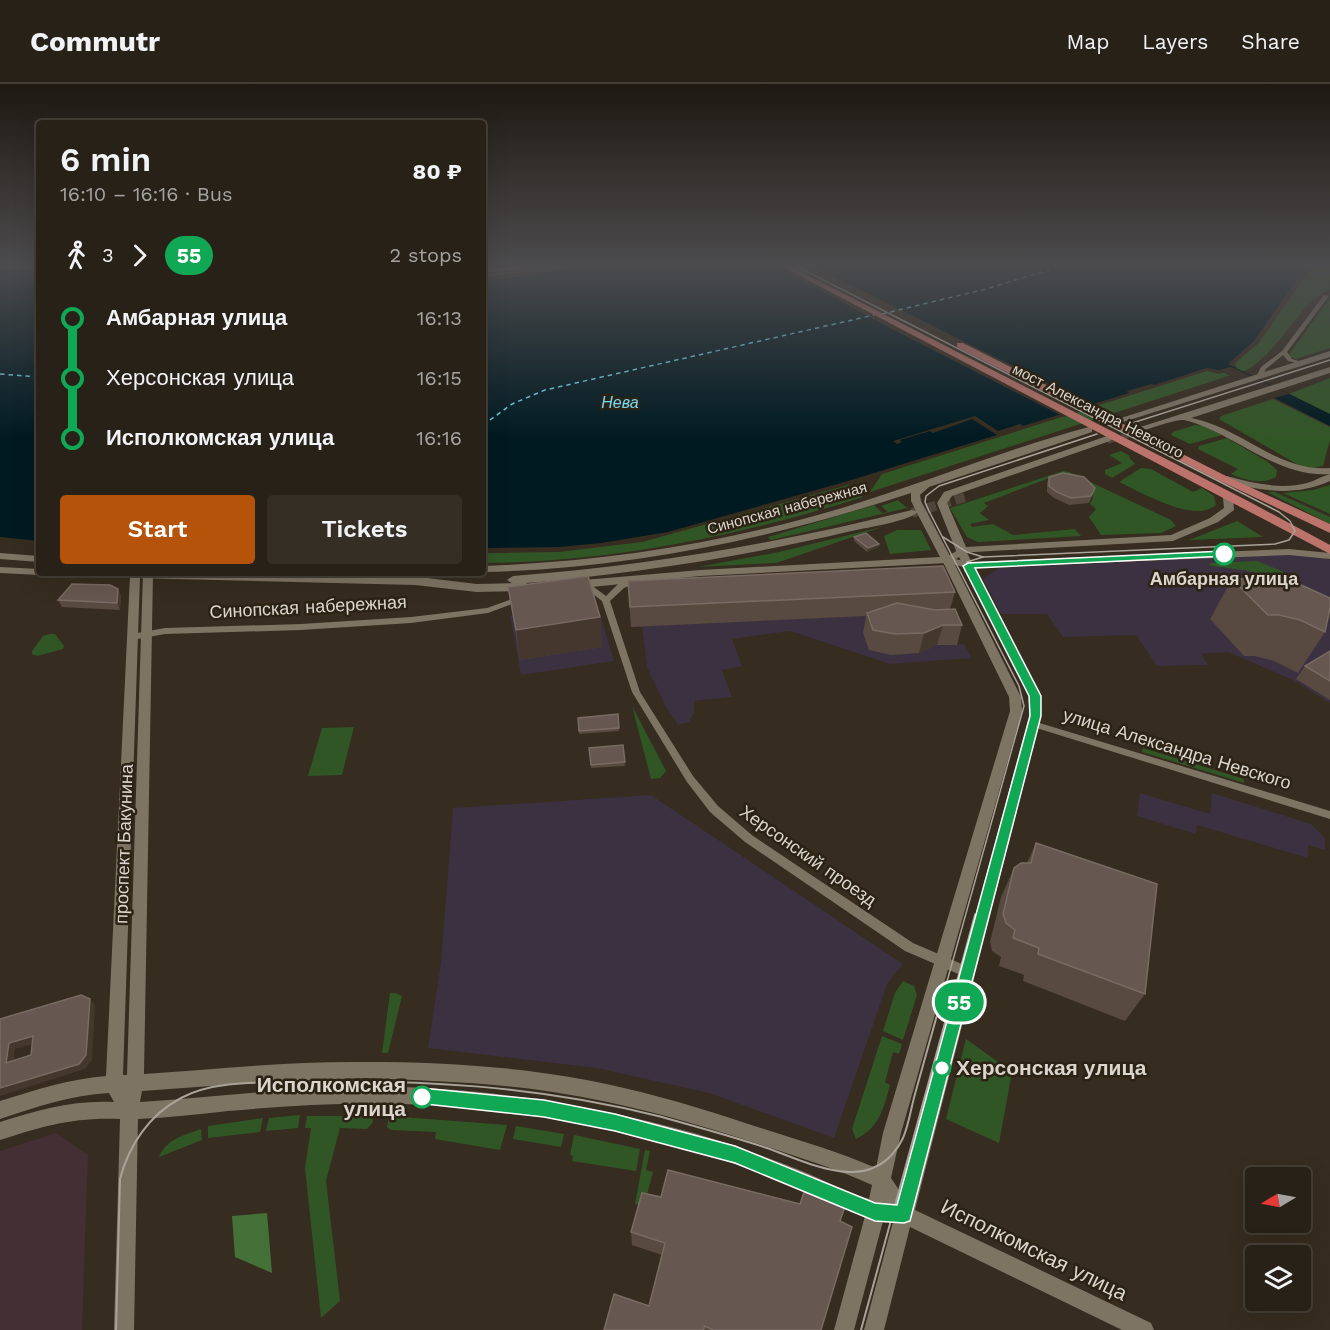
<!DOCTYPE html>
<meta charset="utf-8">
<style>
:root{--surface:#282117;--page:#342e24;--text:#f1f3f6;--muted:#a5a3a1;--line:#443e36;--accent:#b45309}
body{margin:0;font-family:"Work Sans",sans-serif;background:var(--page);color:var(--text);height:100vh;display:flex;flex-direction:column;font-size:22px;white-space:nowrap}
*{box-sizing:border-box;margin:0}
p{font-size:20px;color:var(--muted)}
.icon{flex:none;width:33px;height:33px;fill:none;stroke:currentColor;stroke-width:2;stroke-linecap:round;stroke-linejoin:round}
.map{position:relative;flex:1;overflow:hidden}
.side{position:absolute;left:36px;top:36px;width:450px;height:456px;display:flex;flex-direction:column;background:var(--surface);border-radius:6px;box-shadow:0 6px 24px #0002,0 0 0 2px var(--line)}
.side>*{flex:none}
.badge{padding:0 12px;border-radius:20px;font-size:21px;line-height:39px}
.needle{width:39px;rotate:260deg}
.buttons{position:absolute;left:1245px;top:1083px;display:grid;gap:12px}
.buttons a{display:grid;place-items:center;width:66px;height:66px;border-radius:6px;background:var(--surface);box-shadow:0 6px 24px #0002,0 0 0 2px var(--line);font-size:30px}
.map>.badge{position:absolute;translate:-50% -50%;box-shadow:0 0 0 3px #fff}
.legs{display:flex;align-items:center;gap:9px;height:66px;padding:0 24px;font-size:20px}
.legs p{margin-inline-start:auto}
.overview{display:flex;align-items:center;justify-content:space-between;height:102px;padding:0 24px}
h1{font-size:33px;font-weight:600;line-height:45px}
.primary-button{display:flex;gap:12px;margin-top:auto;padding:12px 24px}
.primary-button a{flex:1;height:69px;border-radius:6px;background:var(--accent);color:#fff;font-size:24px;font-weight:600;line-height:69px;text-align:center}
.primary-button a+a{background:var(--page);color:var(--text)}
ul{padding:0 24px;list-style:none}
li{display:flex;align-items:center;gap:21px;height:60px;font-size:22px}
li i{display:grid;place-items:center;width:9px;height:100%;margin:0 8px;background:currentColor}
li i::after{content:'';width:15px;height:15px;margin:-8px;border:4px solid;border-radius:50%;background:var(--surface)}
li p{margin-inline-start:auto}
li:first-child i{background:linear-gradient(#0000 50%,currentColor 0)}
li:last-child i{background:linear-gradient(currentColor 50%,#0000 0)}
header{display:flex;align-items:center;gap:36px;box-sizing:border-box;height:84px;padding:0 30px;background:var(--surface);border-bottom:2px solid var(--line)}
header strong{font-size:28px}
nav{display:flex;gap:33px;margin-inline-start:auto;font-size:21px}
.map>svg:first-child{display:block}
.commercial{fill:#3c3140}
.medical{fill:#432f34}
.green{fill:#315626}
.forest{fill:#447137}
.water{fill:#001a22}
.pier{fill:#362c1f}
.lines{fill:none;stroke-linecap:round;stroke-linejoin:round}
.ferry{stroke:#73daf6;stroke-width:1.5;stroke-dasharray:4.5 4;stroke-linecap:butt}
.secondary-tunnel{stroke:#4f4539;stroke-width:10;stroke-dasharray:10 5;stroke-linecap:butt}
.minor{fill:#7e7464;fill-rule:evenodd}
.tertiary{fill:#7e7464;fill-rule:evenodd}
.secondary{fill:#7e7464;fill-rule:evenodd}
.primary{fill:#bb736b;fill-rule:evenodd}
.tram-far1{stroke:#aaa399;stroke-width:1.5}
.tram{stroke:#aaa399;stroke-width:2}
.wall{fill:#584941}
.shaded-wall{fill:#44372d}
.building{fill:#665850;stroke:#786b63;stroke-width:1.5;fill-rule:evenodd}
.line-1{fill:#10a855;stroke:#fff;stroke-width:1.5}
.stop-1-dot{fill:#fff;stroke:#10a855;stroke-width:3}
.labels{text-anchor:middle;stroke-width:5;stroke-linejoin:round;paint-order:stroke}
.far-street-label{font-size:15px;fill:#dbd5cd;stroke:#2c2315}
.far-water-label{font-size:16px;font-style:italic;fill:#73daf6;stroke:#2c2315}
.stop-label{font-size:18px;font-weight:bold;fill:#dbd5cd;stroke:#2c2315}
.street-label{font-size:18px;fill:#dbd5cd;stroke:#2c2315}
.near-stop-label{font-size:21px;font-weight:bold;fill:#dbd5cd;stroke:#2c2315;text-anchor:start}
.near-street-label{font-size:21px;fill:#dbd5cd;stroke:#2c2315}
</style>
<header>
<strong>Commutr</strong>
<nav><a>Map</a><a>Layers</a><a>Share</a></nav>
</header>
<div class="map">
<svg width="1330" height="1246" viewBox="0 0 1330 1246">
<rect width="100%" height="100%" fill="#362c1f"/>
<g class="commercial">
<polygon points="1295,470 1316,471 1330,476 1330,619 1293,596 1228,568 1201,570 1208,581 1157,582 1136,551 1063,553 1047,530 1001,530 983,495 999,484"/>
<polygon points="938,502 956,560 964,560 972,574 890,580 790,547 732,555 742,582 722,586 732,613 694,617 694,629 689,638 678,641 665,621 647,583 642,543 631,543 629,516"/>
<polygon points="597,520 614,577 521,591 510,532"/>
<polygon points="1140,709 1210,730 1212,709 1311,740 1325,754 1325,766 1308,761 1308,774 1197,741 1196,750 1137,732"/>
<polygon points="651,711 903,880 887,900 834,1054 709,1009 597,984 428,964 441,879 453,724"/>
</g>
<polygon class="medical" points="56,1049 88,1071 82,1246 0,1246 0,1067"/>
<g class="green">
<path d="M1313,181H1330V205C1294,224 1284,263 1247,286L870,408L882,390L1207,287L1219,290L1237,284L1235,279L1259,259Z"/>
<polygon points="1330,214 1330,264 1296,275 1288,272"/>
<polygon points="1330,294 1330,330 1289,310"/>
<polygon points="1273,315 1330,343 1330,356 1323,382 1313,384 1300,382 1219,335 1221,332"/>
<polygon points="1195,341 1204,342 1222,351 1190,360 1171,351 1173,348"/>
<path d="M1227,354L1268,378L1277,386L1276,393C1262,401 1245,396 1231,390L1238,385L1198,365L1199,362Z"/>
<polygon points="1121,367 1130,372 1129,373 1135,380 1112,394 1105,390 1105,386 1122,379 1109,371"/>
<path d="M1141,384L1151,385L1193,408L1202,404L1214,412L1216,421C1194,440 1141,408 1119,398Z"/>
<polygon points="1063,387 1069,388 1171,436 1176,442 1161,449 1101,451 1089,433 1096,425 1090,420 1093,414 1092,408 1049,394 984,419 988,422 980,429 989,436 970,440 972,443 993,440 1013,451 1075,445 1081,452 978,458 967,453 950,424"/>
<path d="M848,401L863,413C739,452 614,478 483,479V469L559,468L642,458Z"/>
<polygon points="1330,401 1330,430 1283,409 1313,406"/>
<polygon points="1267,408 1275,408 1330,433 1330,440"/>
<polygon points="898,416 907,424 771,456 768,453 874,421 882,429 888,428 881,422"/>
<polygon points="1237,437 1263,453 1189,456"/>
<polygon points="882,443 776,479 698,483 779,468"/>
<polygon points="897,446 921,446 931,466 890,470 884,452"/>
<polygon points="1257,477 1284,488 1279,494 1244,486 1211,482 1209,479"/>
<polygon points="49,550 55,550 64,562 63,565 37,572 32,570 32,567 43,552"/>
<polygon points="632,622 666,687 660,694 651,695"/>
<polygon points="354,643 342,691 308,692 322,644"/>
<polygon points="1143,664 1244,695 1244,699 1142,668"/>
<polygon points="903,897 914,902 917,911 903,956 883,947 895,909"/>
<polygon points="390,909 395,909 402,912 388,969 382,969"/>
<path d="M882,952L902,960L899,970L893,968L885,998L890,1001C884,1024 879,1044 856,1055L852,1045Z"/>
<polygon points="966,955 1012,988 999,1059 946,1035"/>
<polygon points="300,1031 298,1044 266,1047 269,1034"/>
<polygon points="307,1032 372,1032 373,1038 367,1045 340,1044 326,1097 340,1217 321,1234 305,1084 311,1044 305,1044"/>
<polygon points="389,1032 507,1041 500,1066 435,1055 436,1048 391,1046 387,1043"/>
<polygon points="263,1034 260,1048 208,1054 208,1042"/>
<polygon points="516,1042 564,1050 561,1063 513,1055"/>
<path d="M201,1045L202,1056L159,1073C166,1055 185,1051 201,1045Z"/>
<polygon points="574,1051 640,1065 636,1087 572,1077 573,1072 570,1071"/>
<polygon points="645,1066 650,1067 646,1086 653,1088 644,1122 635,1120"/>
</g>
<polygon class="forest" points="267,1129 272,1189 235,1173 232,1132"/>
<g class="water">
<polygon points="594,181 1307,181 1254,257 1228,280 1330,330 1330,342 1219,286 1207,284 1154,301 1151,300 1127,307 1129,309 1023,342 1020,340 994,349 997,351 848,397 668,448 601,459 559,463 483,464 483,198"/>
<polygon points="0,185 39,186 39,457 0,453"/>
</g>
<g class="pier">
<polygon points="774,181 811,181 1095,323 1064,333 886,242"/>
<polygon points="1231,283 1289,310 1274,314 1219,286"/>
<polygon points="975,332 998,347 1020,340 1023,342 997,351 972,335 933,349 930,347 900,356 902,358 897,360 893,357"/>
</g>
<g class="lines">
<g class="ferry">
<polyline points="882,230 986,205 1065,181"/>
<polyline points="0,290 39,293"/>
<polyline points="483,341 512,320 545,306 874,231"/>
</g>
<g class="secondary-tunnel">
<polyline points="1107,355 1139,345"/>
<polyline points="912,429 968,412"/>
</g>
<g class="minor">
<polygon points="563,181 574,181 483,193 483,191"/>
<polygon points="1324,211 1329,212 1287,268 1292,275 1302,278 1302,280 1288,277 1283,271 1266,285 1262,292 1258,292 1257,291 1261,283 1282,267"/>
<polygon points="635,494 639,496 638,498 624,504 610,517 640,608 693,692 718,722 753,752 913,859 971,884 973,888 971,892 967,893 963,892 905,867 745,758 710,728 687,698 632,608 602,517 580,500 584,498 587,498 606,512 618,500"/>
<polygon points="520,512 523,512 524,514 523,516 488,529 411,539 301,546 165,550 132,556 128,553 132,550 165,544 301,540 411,533 487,524"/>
<polygon points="1033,637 1330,727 1330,735 1030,642 1028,640"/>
</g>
<path class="tertiary" d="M961,464L966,467L1041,612V632L915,1126L1151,1239L1154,1246H1122L910,1143L884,1246H864L893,1138L883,1137L854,1246H834L865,1132C821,1117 779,1095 735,1080C628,1043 513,1022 400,1020C343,1018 285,1022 228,1027C198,1030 168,1034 138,1035L134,1246H114L120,1035C73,1033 44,1042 0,1056V1038C38,1026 73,1016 114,1018L109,1009C71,1011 36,1023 0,1035V1017C35,1006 69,995 106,992L130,492L132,489H153L144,990C218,985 292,977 366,978C452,978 541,984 624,1004C672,1015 718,1030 764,1045C802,1057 839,1068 876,1084L883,1049L1010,627L1009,613L942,476ZM959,473L1029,612V632L901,1109L891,1094L901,1049L1022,627L1021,613L953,477ZM143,489L127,991H123L140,493ZM366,994C428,997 491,998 553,1008C625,1019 695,1039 765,1062C801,1074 837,1085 872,1101L869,1115C846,1108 824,1096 802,1087C767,1073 731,1060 694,1049C585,1019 471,1001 358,1003C285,1004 212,1013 140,1018L142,1007L281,997Z"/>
<g class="secondary">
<polygon points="1330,267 1330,273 1123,338 1115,336"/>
<path d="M1330,283V289L1191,334C1243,344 1277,388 1330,384V397C1295,413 1259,407 1223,397V393L1227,392C1253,399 1280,406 1307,399C1315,397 1322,392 1330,390C1275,394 1234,348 1184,336C1176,335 1148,345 1139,348L1134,345Z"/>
<path d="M1089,343L1092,344V348L929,403L920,411L921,417L951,474L968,478L1289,465L1330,469V475L1289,471L968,484L947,479L700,492L572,505L566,501L572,497L700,486L940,473L917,429C905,438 864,444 847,448C737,474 626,491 513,500L507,496L513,492C648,482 780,459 912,426L916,427L911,417V409C771,455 630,485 483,488V482C605,478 725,459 842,424C925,399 1005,365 1089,343Z"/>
<polygon points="1107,352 1112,355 1110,357 952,412 947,419 966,463 1171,451 1210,434 1224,424 1223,414 1217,408 1222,405 1233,413 1234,426 1218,438 1173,457 957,469 937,419 944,408"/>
<polygon points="0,469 39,472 39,478 0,475"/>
<polygon points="0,483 39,485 39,489 44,489 39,491 0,489"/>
<polygon points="49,489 201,489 427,494 477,500 526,499 532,503 526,507 477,508 415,501 55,492"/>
</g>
<g class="primary">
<polygon points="523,181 548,181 544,183 483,189 483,185"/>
<polygon points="779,181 788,181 1248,417 1330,461 1330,470"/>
<polygon points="957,259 963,259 1226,392 1330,440 1330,449 1218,396 957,263"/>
</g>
<g class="tram-far1">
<polyline points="794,181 1279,428 1290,437 1295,447 1289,456 1275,460 983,473 967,478 965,486"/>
<polyline points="1129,340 1330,276"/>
<polyline points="943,453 967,468 983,473"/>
<polyline points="939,926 1024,622 1019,602 929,427 925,418 926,412 939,402 1097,350"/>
<polyline points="949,926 975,830"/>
</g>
<g class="tram">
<path d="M116,1246L120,1095C129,1061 149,1031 181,1014C215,996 261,999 298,998C420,995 539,1002 658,1032C694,1042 731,1052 767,1064C787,1071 808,1081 828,1085C844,1089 862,1090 877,1082C888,1077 898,1065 903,1054C909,1040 911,1024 915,1010C923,982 931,953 939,924"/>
<polyline points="861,1246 949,924"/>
</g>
</g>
<g class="wall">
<polygon points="1049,393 1095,404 1089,419 1069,421 1054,414 1047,408 1047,399"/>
<polygon points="854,453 879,460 879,463 867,468 854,457"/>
<polygon points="1232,495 1330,514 1330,533 1327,538 1325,548 1298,589 1274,577 1255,572 1244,572 1210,535"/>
<polygon points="628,497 955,508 950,525 962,541 957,561 937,561 919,569 891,571 869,566 863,549 866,532 631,543"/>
<polygon points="508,503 600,533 602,563 520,576"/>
<polygon points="118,505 121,512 120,526 62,523 58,516"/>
<polygon points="1330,567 1330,616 1296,595 1305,582"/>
<polygon points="618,630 619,647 579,650 578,634"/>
<polygon points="623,661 625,682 591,684 589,664"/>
<polygon points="1036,759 1145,910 1125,937 1023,897 1024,891 999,882 1001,873 992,867 990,858 1001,813 1014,784 1027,779"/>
<polygon points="661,1113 840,1137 821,1246 604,1246 649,1222 662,1171 632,1161 631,1148"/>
</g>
<g class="shaded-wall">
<polygon points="879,460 879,463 867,468 868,464"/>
<polygon points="118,505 121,512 120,526 117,519"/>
<polygon points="1330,524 1330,533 1321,546 1317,544"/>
<polygon points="600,533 602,563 520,576 516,546"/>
<polygon points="943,541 937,561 919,569 924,549"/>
<polygon points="90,915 95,921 92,976 85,985 0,1012 0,1004"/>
<polygon points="33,952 40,958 15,965 13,985 6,979 9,959"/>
</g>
<g class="building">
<polygon points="1063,389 1084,393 1095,404 1091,412 1071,414 1057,408 1049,402 1049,393"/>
<polygon points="866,449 879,460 868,464 854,453"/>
<polygon points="943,482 955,508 630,523 628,497"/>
<polygon points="588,492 600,533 516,546 508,503"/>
<polygon points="1262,494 1299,500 1330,514 1330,524 1325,548 1300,536 1279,531 1268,531 1232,495"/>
<polygon points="72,500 110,501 118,505 117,519 58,516"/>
<polygon points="897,519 935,526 955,525 962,541 943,541 924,549 895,550 873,546 867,529"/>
<polygon points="1330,567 1330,597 1305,582"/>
<polygon points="618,630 619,644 579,647 578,634"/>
<polygon points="623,661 625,678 591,681 589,664"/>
<polygon points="1036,759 1157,800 1145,910 1038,870 1039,864 1013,854 1015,846 1006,839 1003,830 1014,784 1021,779 1031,779"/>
<path d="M81,911L90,915L86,971L79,980L0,1004V935ZM33,952L31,971L6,979L9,959Z"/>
<polygon points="668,1086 800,1120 807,1099 847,1117 840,1137 852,1143 821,1246 713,1246 705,1242 703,1246 604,1246 614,1210 649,1222 665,1159 631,1148 642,1109 661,1113"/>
</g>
<linearGradient id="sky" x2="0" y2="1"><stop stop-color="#1e1811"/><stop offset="0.51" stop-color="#4c4b4d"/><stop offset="1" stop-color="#4c4b4d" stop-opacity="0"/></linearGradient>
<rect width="1330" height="355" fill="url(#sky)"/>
<polygon class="line-1" points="1224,467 1227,468 1227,472 975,484 1041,612 1041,632 910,1137 904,1139 875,1137 735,1079 615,1047 544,1033 416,1019 414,1013 416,1007 422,1004 544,1016 615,1030 735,1062 875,1119 897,1121 1030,632 1029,612 963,482 968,479"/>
<g class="stop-1-dot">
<circle cx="1224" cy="470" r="10"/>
<circle cx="942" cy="984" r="8"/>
<circle cx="422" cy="1013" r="10"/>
</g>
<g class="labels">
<g class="far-street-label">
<text transform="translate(1098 327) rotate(27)" y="5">мост Александра Невского</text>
<text transform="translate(787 424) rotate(-15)" y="5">Синопская набережная</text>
</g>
<g class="far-water-label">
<text x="620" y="324">Нева</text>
</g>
<g class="stop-label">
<text x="1224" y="501">Амбарная улица</text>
</g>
<g class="street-label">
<text transform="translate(308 523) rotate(-3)" y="6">Синопская набережная</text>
<text transform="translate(1177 665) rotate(17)" y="6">улица Александра Невского</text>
<text transform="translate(124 760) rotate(-88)" y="6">проспект Бакунина</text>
<text transform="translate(808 772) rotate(35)" y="6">Херсонский проезд</text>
</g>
<g class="near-stop-label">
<text x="956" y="991">Херсонская улица</text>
<text x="406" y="1008" text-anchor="end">Исполкомская<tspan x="406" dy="24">улица</tspan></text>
</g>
<g class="near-street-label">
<text transform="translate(1034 1166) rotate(26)" y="7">Исполкомская улица</text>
</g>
</g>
</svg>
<div class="buttons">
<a><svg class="needle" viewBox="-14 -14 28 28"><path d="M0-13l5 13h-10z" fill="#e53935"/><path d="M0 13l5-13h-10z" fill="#a5a3a1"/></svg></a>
<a><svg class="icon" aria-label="layers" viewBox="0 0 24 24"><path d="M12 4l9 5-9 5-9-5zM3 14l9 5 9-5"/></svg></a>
</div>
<b class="badge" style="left:959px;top:918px;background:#10a855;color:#fff">55</b>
<section class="side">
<div class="overview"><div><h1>6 min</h1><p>16:10 – 16:16 · Bus</p></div><b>80 ₽</b></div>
<div class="legs"><svg class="icon" aria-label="walk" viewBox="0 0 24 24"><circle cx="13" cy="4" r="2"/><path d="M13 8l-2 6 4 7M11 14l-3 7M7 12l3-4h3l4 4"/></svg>3<svg class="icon" aria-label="forward" viewBox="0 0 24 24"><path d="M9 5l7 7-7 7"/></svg><b class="badge" style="background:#10a855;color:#fff">55</b><p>2 stops</p></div>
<ul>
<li><i style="color:#10a855"></i><b>Амбарная улица</b><p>16:13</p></li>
<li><i style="color:#10a855"></i><span>Херсонская улица</span><p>16:15</p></li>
<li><i style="color:#10a855"></i><b>Исполкомская улица</b><p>16:16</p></li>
</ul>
<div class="primary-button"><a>Start</a><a>Tickets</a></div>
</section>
</div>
